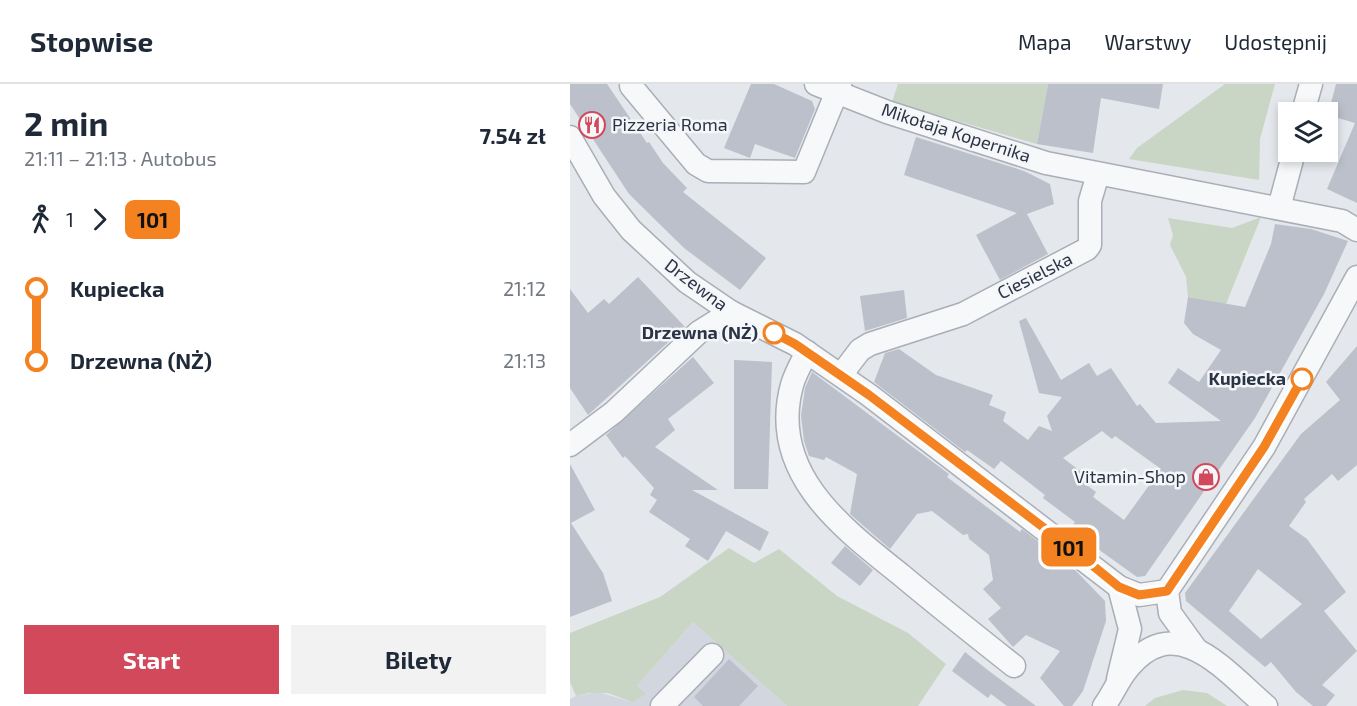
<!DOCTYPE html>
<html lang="pl">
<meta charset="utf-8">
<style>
:root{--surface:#fff;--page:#f2f2f3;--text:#1f2937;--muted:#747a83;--line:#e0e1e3;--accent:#d1495b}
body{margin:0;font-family:"Exo 2",sans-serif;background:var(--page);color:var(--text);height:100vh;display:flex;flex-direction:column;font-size:22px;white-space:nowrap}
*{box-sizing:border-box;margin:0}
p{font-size:20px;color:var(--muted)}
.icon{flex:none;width:33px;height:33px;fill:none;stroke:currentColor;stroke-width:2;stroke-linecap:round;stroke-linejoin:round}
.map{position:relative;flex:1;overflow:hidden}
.details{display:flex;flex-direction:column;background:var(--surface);width:570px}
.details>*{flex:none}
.badge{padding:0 12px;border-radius:9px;font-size:21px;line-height:39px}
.tools{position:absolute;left:708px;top:18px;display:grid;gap:12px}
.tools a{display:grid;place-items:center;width:60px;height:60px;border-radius:0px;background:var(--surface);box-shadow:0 3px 9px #0003;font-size:30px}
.map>.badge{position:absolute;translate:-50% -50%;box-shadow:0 0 0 3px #fff}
.legs{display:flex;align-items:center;gap:9px;height:66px;padding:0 24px;font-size:20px}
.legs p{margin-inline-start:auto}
.headline{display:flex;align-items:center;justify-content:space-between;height:102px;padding:0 24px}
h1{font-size:33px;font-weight:700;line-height:45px}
.cta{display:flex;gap:12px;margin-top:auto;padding:12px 24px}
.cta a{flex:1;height:69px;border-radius:0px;background:var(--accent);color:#fff;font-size:24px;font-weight:700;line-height:69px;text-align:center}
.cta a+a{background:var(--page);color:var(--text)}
ul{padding:0 24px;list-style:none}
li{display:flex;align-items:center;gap:21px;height:72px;font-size:22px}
li i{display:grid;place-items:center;width:9px;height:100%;margin:0 8px;background:currentColor}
li i::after{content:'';width:15px;height:15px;margin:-8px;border:4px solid;border-radius:50%;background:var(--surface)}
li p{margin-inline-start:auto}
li:first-child i{background:linear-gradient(#0000 50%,currentColor 0)}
li:last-child i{background:linear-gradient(currentColor 50%,#0000 0)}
header{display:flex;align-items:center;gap:36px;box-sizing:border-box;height:84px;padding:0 30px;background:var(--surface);border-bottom:2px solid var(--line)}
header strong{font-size:28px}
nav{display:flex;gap:33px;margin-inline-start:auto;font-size:21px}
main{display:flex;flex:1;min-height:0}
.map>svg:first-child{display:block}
.built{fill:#d2d6de}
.green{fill:#c9d6c5}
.building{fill:#bbc0ca;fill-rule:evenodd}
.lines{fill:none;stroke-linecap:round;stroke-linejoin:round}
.minor-casing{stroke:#a9aeb7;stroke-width:25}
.minor{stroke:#f7f8fa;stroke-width:22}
.line-1-casing{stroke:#fff;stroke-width:14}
.line-1{stroke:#f58220;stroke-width:9}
.stop-1-dot{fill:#fff;stroke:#f58220;stroke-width:3}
.labels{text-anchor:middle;stroke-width:5;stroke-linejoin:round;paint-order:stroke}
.poi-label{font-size:18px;fill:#2b3445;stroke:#f4f6f9;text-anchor:start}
.street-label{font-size:18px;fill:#2b3445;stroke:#f4f6f9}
.stop-label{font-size:18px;font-weight:bold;fill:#2b3445;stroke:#f4f6f9;text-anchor:end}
</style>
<header>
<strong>Stopwise</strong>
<nav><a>Mapa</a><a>Warstwy</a><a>Udostępnij</a></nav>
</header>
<main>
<section class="details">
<div class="headline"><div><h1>2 min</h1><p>21:11 – 21:13 · Autobus</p></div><b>7.54 zł</b></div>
<div class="legs"><svg class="icon" aria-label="walk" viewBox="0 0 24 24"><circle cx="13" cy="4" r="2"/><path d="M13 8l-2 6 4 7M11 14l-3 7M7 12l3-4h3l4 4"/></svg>1<svg class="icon" aria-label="forward" viewBox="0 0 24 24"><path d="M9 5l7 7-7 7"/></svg><b class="badge" style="background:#f58220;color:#111">101</b></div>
<ul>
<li><i style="color:#f58220"></i><b>Kupiecka</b><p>21:12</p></li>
<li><i style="color:#f58220"></i><b>Drzewna (NŻ)</b><p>21:13</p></li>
</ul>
<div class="cta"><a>Start</a><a>Bilety</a></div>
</section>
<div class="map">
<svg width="787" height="622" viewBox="0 0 787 622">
<rect width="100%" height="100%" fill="#e4e7ec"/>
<polygon class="built" points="123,538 217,622 0,622 0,615 6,612 28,608 62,618 67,602"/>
<g class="green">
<polygon points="328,0 478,0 467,60 322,18"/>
<polygon points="655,0 705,0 690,55 689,96 559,75 567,64"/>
<polygon points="691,133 656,220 618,213 616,193 600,161 603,151 598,134 662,144"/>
<polygon points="159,464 184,479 209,465 267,512 338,549 376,580 348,622 217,622 123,538 67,602 76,610 62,618 38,609 19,609 6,612 0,598 0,549 90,513"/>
<polygon points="613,606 637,609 657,622 575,622 585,614"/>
</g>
<g class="building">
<polygon points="0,0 37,0 77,59 79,58 93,79 117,104 113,108 196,174 170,206 114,164 59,110 0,20"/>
<polygon points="181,0 204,0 242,17 245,25 225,74 185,60 180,74 154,64"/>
<polygon points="478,0 593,0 589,25 531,14 523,69 467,60"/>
<polygon points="766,0 787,0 787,119 757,105 785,39 758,31"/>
<polygon points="346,53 454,87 480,100 484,120 457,130 478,170 430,196 406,151 447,129 334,91"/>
<path d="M705,140L741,145L778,157L754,210L685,334L575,492L567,493L500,445L505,438L473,414L475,411L431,377L424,385L397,366L395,368L304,298L315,269L329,265L366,291L423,311L419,321L436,328L433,337L458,356L469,342L482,347L477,332L492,313L469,309L449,237L456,234L491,296L519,279L527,292L541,284L567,322L570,320L586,339L651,337L598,299L608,284L629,298L651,266L623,250L614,239L618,213L675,223L701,160ZM532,347L542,355L545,352L591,385L554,436L523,413L526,408L514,399L518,393L493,374Z"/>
<polygon points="68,193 115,243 18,331 0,304 0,205 18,229 34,215 39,220"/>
<polygon points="334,206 337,234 295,247 290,212"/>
<path d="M787,262V381L768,397L762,390L734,415L736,418L719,442L737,455L776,508L754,527L787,567L752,601L765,611L756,622H743L726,608L701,578L695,583L616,517L615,509L731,350L770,316L756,298ZM688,485L732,520L691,555L659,527Z"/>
<polygon points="123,273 144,299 98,335 105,346 85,363 148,406 122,406 199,448 190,467 156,447 138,477 115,462 120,455 79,428 87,416 80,411 84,404 55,372 53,374 36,351"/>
<polygon points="164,276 202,278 198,405 164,405"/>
<polygon points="242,288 379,390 377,393 450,448 452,445 506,487 535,517 536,537 513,607 502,622 494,622 470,594 490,567 456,551 443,563 418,535 431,524 413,505 423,496 419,471 399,455 398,450 393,451 362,427 347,430 320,465 280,430 287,390 256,373 254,376 239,372 234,357 231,332 235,304"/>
<polygon points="0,380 25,426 1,439 33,489 42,517 0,533"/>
<polygon points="275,462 303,486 290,502 261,479"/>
<polygon points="395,568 419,587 466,622 437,622 421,610 418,614 382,587"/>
<polygon points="159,575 188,602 169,622 133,622 124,613"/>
</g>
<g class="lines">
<defs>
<g id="minor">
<polyline points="246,0 317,28 476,79 772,137 787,146"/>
<polyline points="61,2 126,80 138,87 234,88 270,0"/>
<polyline points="733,28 741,0"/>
<polyline points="0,53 34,112 61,146 117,198 161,228 225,260 299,311 549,503 569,511 597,507"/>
<polyline points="709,124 724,68"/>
<path d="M237,268C232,278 225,290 222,301C198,388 271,443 330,490C367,521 406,552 444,582"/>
<polyline points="271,291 290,266 300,260 393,230 517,165 520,161 520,117 528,90"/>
<polyline points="0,361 44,328 129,248 161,228"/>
<polyline points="626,565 600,529 597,507 694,363 787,193"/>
<polyline points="548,595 560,545 549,503"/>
<polyline points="92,622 142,571"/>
<path d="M534,622C543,610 549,594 559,583C607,525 657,589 696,622"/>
</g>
</defs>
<use href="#minor" class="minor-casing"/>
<use href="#minor" class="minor"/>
</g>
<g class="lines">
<defs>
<polyline id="line-1" points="204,249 225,260 299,311 511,472 549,503 569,511 597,507 694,363 732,295"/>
</defs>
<use href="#line-1" class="line-1-casing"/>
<use href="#line-1" class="line-1"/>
</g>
<defs>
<symbol id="restaurant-ring" viewBox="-11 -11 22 22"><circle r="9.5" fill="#f4f6f9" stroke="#d1495b" stroke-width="1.5"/><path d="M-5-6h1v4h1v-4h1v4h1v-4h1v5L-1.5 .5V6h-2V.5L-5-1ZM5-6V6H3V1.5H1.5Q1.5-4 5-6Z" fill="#d1495b"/></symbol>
<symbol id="shop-ring" viewBox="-11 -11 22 22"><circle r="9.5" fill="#f4f6f9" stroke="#d1495b" stroke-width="1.5"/><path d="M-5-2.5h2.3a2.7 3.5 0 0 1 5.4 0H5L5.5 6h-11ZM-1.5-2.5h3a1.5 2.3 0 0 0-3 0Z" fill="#d1495b"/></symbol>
</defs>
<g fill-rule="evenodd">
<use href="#restaurant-ring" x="7" y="26" width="30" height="30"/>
<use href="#shop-ring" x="621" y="378" width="30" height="30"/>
</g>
<g class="stop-1-dot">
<circle cx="204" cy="249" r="10"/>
<circle cx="732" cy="295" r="10"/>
</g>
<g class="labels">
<g class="poi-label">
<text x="42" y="47">Pizzeria Roma</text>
<text x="616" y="399" text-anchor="end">Vitamin-Shop</text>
</g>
<g class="street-label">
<text transform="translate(386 49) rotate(18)" y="6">Mikołaja Kopernika</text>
<text transform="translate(465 192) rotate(-27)" y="6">Ciesielska</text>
<text transform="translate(126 201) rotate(37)" y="6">Drzewna</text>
</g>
<g class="stop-label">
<text x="188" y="255">Drzewna (NŻ)</text>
<text x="716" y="301">Kupiecka</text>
</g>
</g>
</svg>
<div class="tools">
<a><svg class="icon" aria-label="layers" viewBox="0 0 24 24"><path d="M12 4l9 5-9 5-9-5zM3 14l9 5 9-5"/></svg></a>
</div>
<b class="badge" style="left:499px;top:463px;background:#f58220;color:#111">101</b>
</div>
</main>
